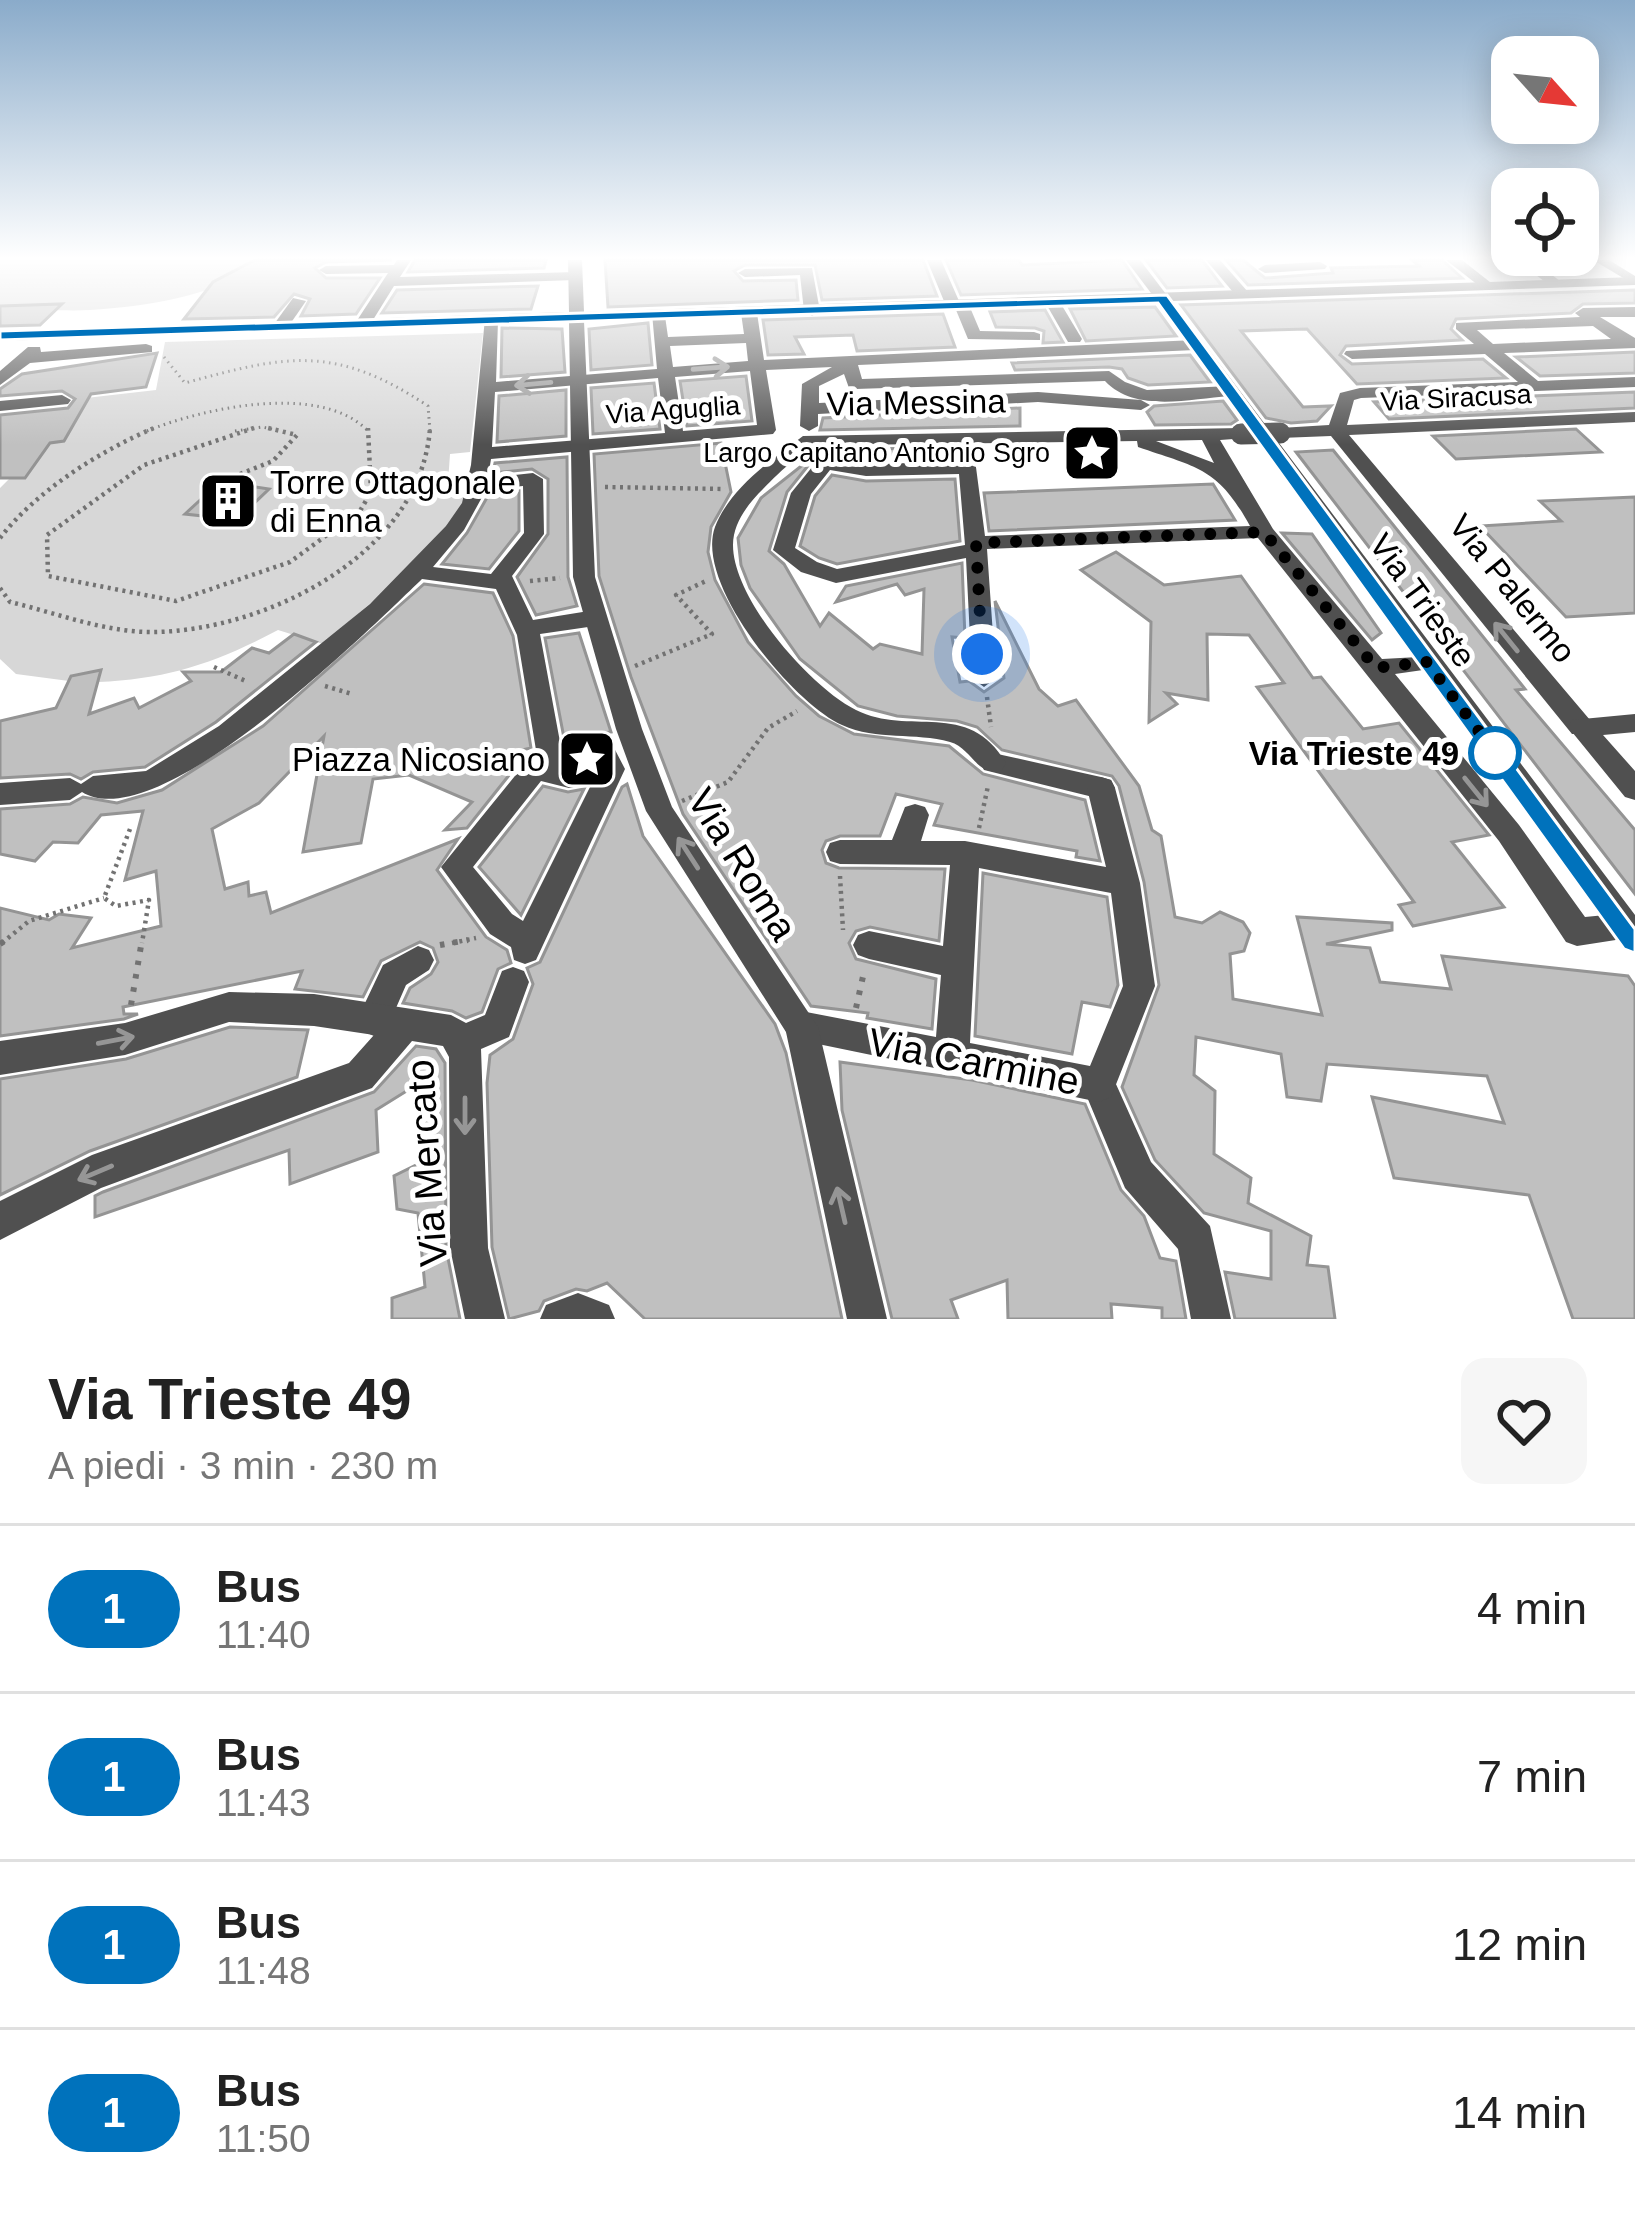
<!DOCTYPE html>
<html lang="it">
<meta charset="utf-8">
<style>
:root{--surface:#fff;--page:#f6f6f6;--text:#222;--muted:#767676;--line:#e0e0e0}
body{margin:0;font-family:Helvetica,sans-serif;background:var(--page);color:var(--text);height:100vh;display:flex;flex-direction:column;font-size:45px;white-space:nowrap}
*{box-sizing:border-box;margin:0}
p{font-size:39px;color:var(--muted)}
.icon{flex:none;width:66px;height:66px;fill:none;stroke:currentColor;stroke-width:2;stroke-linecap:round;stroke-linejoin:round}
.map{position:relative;height:1319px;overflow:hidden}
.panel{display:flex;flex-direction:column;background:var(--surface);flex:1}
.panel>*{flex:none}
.badge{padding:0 24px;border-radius:39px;font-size:42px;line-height:78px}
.needle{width:78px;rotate:117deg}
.fabs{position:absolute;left:1491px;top:36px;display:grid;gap:24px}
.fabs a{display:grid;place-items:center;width:108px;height:108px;border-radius:24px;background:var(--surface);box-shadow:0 6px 30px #0003;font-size:60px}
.you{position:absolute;width:60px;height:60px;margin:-30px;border:9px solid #fff;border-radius:50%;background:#1a73e8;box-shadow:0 0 0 18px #1a73e833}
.map>.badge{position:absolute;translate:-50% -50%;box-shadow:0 0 0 6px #fff}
.round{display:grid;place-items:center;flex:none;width:126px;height:126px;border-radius:24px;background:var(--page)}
.overview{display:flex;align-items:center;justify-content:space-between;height:204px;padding:0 48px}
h1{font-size:57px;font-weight:600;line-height:90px}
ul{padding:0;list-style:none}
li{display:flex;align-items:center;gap:36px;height:168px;padding:0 48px;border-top:3px solid var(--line)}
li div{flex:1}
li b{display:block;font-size:45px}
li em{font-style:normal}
li .badge{min-width:132px;font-weight:700;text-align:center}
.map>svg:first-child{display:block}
.green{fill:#d7d7d7}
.building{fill:#c0c0c0;stroke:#949494;stroke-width:3}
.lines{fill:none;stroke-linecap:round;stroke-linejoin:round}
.path-far2{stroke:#727272;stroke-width:3;stroke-dasharray:1.5 4.5;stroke-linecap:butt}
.path-far1{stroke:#727272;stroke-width:4.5;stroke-dasharray:3 4.5;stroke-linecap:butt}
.path{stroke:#727272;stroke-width:6;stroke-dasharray:4.5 9;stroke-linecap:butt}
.pedestrian{fill:#505050;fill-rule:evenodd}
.minor{fill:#505050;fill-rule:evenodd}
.tertiary{fill:#505050;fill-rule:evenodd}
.minor-bridge{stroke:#505050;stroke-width:21}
.oneway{stroke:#969696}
.line{fill:#0072bc;stroke:#fff;stroke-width:3}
.walk{stroke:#000;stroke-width:12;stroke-dasharray:0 21.6}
.stop-dot{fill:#fff;stroke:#0072bc;stroke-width:6}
.labels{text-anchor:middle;stroke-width:10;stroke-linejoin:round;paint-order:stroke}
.far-street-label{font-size:27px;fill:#000;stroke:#fff}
.far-poi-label{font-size:27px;fill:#000;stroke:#fff;text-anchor:end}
.street-label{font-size:33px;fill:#000;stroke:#fff}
.poi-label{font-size:33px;fill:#000;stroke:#fff;text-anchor:start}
.stop-label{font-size:33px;font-weight:bold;fill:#000;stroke:#fff;text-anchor:end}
.near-street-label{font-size:39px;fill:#000;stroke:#fff}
</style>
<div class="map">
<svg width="1635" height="1319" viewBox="0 0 1635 1319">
<rect width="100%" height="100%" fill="#fff"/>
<g class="green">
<path d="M0,260H270C217,295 153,306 90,310C58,312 26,305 0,325Z"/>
<path d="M483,333L470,452L450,454L447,497L466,496C443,551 368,603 323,644L278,630C216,663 168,679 98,682L100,670L71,676L69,681L16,674L0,659V488L10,478H25L50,443L64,440L86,398L156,390L165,342Z"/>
</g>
<g class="building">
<polygon points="255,260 392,260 326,262 315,268 326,278 380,278 356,314 301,316 310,299 294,294 274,317 184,319 213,282"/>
<polygon points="415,260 546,260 544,268 408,272"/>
<polygon points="605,260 923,260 937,296 822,300 815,265 745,265 734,271 743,281 796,280 798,300 608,307"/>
<polygon points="946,260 1019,260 1022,265 1122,260 1142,289 961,295"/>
<polygon points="1146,260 1202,260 1222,286 1167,288"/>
<polygon points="1226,260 1243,260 1265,278 1333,273 1331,268 1419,266 1412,260 1442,260 1462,278 1248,285"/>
<polygon points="538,286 531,309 382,313 397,290"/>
<polygon points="1635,290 1635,303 1583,304 1571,313 1456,319 1451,329 1462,340 1346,346 1340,355 1352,364 1483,359 1506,378 1357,384 1307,329 1241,331 1303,407 1331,406 1317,421 1291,423 1266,418 1181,305"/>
<polygon points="62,304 40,325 0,326 0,306"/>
<polygon points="1155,307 1176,336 1086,341 1070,309"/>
<polygon points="1045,310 1063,342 1043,343 1044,331 1035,328 996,327 990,312"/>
<polygon points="943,314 955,347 857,351 853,335 795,337 804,354 768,355 763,320"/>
<polygon points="648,323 652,365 591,370 589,329"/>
<polygon points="502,328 562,329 565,372 501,377"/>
<polygon points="1635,352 1635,373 1540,376 1516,357"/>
<polygon points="157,353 146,387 91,394 64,441 50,443 25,478 0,478 0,415 68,408 75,399 62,391 0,396 0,389 22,374"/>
<polygon points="1190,355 1210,382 1148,385 1128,378 1122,369 1109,367 1015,370 1012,363"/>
<polygon points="746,376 752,421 687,426 680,381"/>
<polygon points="654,383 660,429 593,434 591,388"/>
<polygon points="566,390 566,436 497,442 499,396"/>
<polygon points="1635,392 1635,408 1389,419 1374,402"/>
<polygon points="1223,401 1237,420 1231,424 1155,425 1147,412 1154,406"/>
<polygon points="1020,408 1020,426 820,430 823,418"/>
<polygon points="1576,429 1601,452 1456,459 1433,436"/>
<polygon points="721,443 731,492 711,527 708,552 715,580 748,642 796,696 819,716 854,734 949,746 983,774 1085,800 1100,861 1076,857 1077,851 934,825 942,804 896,794 880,836 840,836 826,841 822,850 826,863 839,868 945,869 939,941 870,927 856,931 849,943 856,959 936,979 932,1029 867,1018 868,1013 811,1006 683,814 631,677 599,576 594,454"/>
<polygon points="951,448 954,458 846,457 852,449"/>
<polygon points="1333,450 1525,689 1516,690 1635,830 1635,894 1296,452"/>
<polygon points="819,452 787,492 769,551 784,564 820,626 829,613 873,649 880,644 922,654 924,589 905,595 897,584 836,602 846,586 962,563 965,638 952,637 960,682 969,681 984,692 1004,678 995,601 1039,689 1058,706 1076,700 1139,786 1152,830 1161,836 1175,917 1202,923 1220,912 1243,922 1250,933 1244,951 1230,954 1233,999 1322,1015 1297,917 1392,923 1392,930 1326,944 1370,948 1380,982 1451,989 1442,956 1628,976 1635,986 1635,1319 1573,1319 1529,1195 1394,1178 1372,1097 1504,1123 1487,1076 1327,1064 1321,1101 1287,1097 1281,1054 1196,1037 1194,1075 1215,1091 1214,1154 1251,1178 1248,1203 1311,1236 1307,1265 1328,1267 1335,1319 1235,1319 1225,1272 1271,1279 1271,1231 1204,1213 1155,1160 1122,1087 1159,985 1144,882 1119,786 1112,776 1002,750 977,727 957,721 897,716 858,706 800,659 750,588 741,565 738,538 761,498"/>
<polygon points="567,457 568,577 577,606 536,615 517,577 548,534 548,479 532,469 493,473 495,463"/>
<polygon points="832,475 866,481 955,479 960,541 837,564 819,558 800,546 815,496"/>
<polygon points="234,484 269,489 246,511 221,518 185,514 210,491"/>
<polygon points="1213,484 1235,520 989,531 984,493"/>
<polygon points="519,491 519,531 489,569 442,564 467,533 489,494"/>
<polygon points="1635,497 1635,613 1566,617 1480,526 1561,521 1540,501"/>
<polygon points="1282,533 1312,534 1381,633 1372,640"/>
<polygon points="1116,552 1164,585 1241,576 1313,678 1321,677 1363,729 1399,723 1489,835 1452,842 1504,907 1413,926 1399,905 1414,902 1257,687 1284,683 1249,635 1207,634 1208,700 1166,693 1177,704 1149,722 1151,622 1081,570"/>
<polygon points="424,584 493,593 513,636 531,748 475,760 514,769 467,828 445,830 472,802 409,775 373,779 361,843 303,852 324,736 259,803 212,829 225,889 248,882 249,896 266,892 271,913 458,839 437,870 486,937 507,950 511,963 498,969 482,1012 466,1018 452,1011 403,1003 410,988 431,974 438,962 433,948 420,942 381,961 363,997 295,989 302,971 123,1007 124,1014 138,1014 124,1019 0,1036 0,908 49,920 59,914 91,918 72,948 161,926 156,871 125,880 143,811 101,815 78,843 53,842 35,861 0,854 0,809 70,804 83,797 117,803 162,790 263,726"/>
<polygon points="579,633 611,732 564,738 545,638"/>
<polygon points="294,634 316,642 216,722 145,767 93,772 81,779 70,774 0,778 0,721 56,708 71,676 101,670 89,714 134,698 139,708 191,681 183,672 221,672 252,648 269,653"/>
<polygon points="627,784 643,836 775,1024 786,1053 842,1319 645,1319 607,1283 587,1291 576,1289 544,1301 539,1311 509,1319 492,1247 487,1083 490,1055 513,1039 533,984 527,968 540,962 622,787"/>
<polygon points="543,786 568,792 584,789 521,915 479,867"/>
<polygon points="983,873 1107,897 1118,985 1110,1007 1082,1002 1072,1054 975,1036"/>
<polygon points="230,1027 308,1030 297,1077 90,1151 0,1195 0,1079 126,1059"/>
<polygon points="416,1046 436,1049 445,1063 446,1248 460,1319 392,1319 392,1298 425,1287 418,1213 397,1209 394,1176 422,1162 413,1087 376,1110 378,1152 290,1184 289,1150 95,1217 95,1196 103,1192 374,1092"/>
<polygon points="840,1062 972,1080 1085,1104 1121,1190 1144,1216 1160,1258 1176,1261 1186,1319 1162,1319 1162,1308 1111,1304 1112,1319 1008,1319 1007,1280 951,1300 958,1319 892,1319 842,1110"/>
</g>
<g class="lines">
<g class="path-far2">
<path d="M164,357L185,383C286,355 335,344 428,406L430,431"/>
<path d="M147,431C203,408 321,382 368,431"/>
<polyline points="235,431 262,427 281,431"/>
</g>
<g class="path-far1">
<polyline points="254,428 144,465 47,535 48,576 176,601 290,562 360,511 371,492 368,428"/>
<polyline points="240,474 273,461 297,435 268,428"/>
<polyline points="605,487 725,489"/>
<path d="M0,538C36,491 100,451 154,428"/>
<polyline points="530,581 560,578"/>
<path d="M0,588L10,602C57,613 106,633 155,632C267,630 421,554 430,428"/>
<polyline points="635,666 712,634 676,595 706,581"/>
<polyline points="214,667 248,682"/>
<polyline points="325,686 352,694"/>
<polyline points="987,697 991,727"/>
<polyline points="682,801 728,782 768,728 797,711"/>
<polyline points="979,828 988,786"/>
<polyline points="130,829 104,898 116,906 149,900 142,943"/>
<polyline points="840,876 843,930"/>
<polyline points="2,943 29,921 104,898"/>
<polyline points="452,943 476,938"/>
</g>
<g class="path">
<polyline points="0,944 6,940"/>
<polyline points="440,945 468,940"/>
<polyline points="131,1005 142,940"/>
<polyline points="856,1008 864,972"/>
</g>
<g class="pedestrian">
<polygon points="62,395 71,400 68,404 0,411 0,401"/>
<polygon points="993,753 1101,777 1111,780 1115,788 1111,796 1101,799 984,770 980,763 984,756"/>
<polygon points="418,946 429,950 434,960 429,970 406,985 386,1031 374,1036 362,1031 357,1020 383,965"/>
<polygon points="1099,1068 1111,1073 1151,1162 1210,1226 1231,1319 1191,1319 1178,1249 1125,1188 1082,1085 1087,1073"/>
</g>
<g class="minor">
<polygon points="397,260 411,260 400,277 575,272 582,276 575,280 394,286 368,328 356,328 354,325 388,273 326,274 319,270 326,266 394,265"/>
<polygon points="927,260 941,260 959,301 969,305 980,331 1034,332 1040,334 1040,340 968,339 956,310 946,306"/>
<polygon points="1126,260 1140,260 1169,298 1167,301 1157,301"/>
<polygon points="1206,260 1220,260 1248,292 1248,298 1238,298"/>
<polygon points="1446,260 1462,260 1495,286 1483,289"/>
<polygon points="1516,260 1532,260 1564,284 1552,287"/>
<polygon points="1593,260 1609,260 1635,276 1635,285"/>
<polygon points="1320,262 1327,266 1325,269 1265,273 1258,269 1265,265"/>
<polygon points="812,268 820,311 812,316 804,311 800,275 745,277 738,273 745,269"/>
<polygon points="293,298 306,301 286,330 274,330 272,327"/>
<polygon points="1048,299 1058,299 1082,339 1080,342 1068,342 1045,302"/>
<path d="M1635,307V317H1600L1635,338V348L1504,353L1538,381L1635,377V387L1361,398L1354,400L1347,425L1635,412V422L1349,435L1590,720L1594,727L1590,734H1572L1331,436L1280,438L1271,433L1280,428L1329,425L1340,393L1360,388L1518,382L1485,354L1352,359L1344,354L1346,351L1474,344L1456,329V323L1580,317L1575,313L1583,308ZM1593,326L1611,339L1493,344L1477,330Z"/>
<path d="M749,308L757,313L764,360L1195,340L1203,345L1195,350L858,365L862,379L1109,371L1125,382L1147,390L1229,386L1238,391L1229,396C1190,399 1135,413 1105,381L855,389L849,388L844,374L819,386V403L1038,392L1141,400L1150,405L1141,410L1038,402L818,414V426L809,431L800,426L802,384L832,367L766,370L776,430L773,434L491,459L488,478L533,473L543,479L544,534L512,576L533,620L595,610L606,618L595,626L540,634L560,742L612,744L625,769L536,960L525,964L514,960L511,947L490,934L441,867L536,750L517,635L496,589L422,579C368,631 158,839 82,792L70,800L0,805V783L70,778L81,784L93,776L146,771L219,726L370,604L446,526L462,503L471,465L485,318L498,321L496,382L657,369L652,313L665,316L668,337L744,334L741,313ZM746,343L748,361L673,367L670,346ZM750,371L757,425L683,431L675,377ZM658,378L665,433L492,447L495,392ZM523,486L524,533L491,574L433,567L464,530L486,490ZM595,761L563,765V762ZM541,781L569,788L592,783L523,921L512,914L473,867Z"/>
<polygon points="146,344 152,346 152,352 30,363 0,385 0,371 28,347 40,347 41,352"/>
<path d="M1241,428L1250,434L1247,438L1220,440L1273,529L1382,659L1437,656L1440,662L1437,668L1395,674L1519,825L1585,917L1626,913L1635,917V937L1577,946L1566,942L1499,841L1258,538L987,549L996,678L984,687L972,678L966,558L836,583L801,572L773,550L791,493L830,445C804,446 781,471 763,489C748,504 733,523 733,545C733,599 810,687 856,710C909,737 968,698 1006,763L1002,770C977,778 972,748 950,742C915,732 877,741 842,725C793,703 694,584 715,527C730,488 771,460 803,436ZM1202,440L1214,463L1156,441ZM1137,441L1138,447C1199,468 1218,468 1250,526L985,536L974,452H960L958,462L866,464L838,460L850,445ZM830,470L866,476L959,474L965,545L837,569L817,562L795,548L811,494Z"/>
<path d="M1101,777L1111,780L1115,788L1140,883L1155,986L1111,1097L1099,1102L789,1038L784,1027L789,1016L801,1011L936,1037L941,975L869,959L858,955L853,945L858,935L869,931L943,946L950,865L840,864L830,861L826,852L830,843L840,840H892L905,807L915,804L925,807L929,815L921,841H965L1106,867L1087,788L1091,780ZM979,868L1111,893L1123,986L1090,1066L970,1043Z"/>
<polygon points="513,967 524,971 529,982 509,1037 481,1049 488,1248 505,1319 465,1319 450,1248 449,1057 443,1046 412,1041 372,1088 101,1188 0,1240 0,1201 92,1155 349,1063 374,1035 314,1026 229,1022 125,1055 0,1075 0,1041 125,1023 229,992 314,994 451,1015 466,1023 485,1015 502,971"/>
<polygon points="578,1293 609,1305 615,1319 540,1319 546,1305"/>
</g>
<g class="tertiary">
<polygon points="568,260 582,260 584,312 1635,277 1635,285 1172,301 1635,915 1635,953 1624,949 1157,302 584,321 595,577 642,729 672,807 818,1027 887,1319 847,1319 786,1032 646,811 616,729 573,577 569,321 0,341 0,331 569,312"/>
<polygon points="1635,714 1635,732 1603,735 1635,771 1635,800 1625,797 1568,727 1572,720"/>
</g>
<polyline class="minor-bridge" points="1241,434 1280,433"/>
</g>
<defs><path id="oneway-shaft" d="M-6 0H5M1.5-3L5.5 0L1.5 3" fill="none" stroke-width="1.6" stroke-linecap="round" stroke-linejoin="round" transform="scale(3)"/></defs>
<g class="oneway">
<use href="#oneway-shaft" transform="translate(711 368) rotate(-4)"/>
<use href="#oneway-shaft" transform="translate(533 384) rotate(175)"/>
<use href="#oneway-shaft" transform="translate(1506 637) rotate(-129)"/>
<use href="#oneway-shaft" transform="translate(1476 792) rotate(51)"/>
<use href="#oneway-shaft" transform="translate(688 853) rotate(-123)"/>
<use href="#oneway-shaft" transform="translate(116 1040) rotate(-11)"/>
<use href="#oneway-shaft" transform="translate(465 1116) rotate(90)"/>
<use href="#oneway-shaft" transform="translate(95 1173) rotate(157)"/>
<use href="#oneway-shaft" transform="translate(841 1205) rotate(-103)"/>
</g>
<linearGradient id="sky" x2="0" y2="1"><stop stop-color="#8aabca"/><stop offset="0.58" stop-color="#fff"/><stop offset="1" stop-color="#fff" stop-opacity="0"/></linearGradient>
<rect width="1635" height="445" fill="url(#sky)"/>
<polygon class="line" points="1167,295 1635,929 1635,953 1624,949 1158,303 0,340 0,331"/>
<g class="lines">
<polyline class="walk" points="982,654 976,543 1264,532 1376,668 1427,662 1495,753"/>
</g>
<defs>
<symbol id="sight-square" viewBox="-11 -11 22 22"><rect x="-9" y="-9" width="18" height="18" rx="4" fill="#000" stroke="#fff"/><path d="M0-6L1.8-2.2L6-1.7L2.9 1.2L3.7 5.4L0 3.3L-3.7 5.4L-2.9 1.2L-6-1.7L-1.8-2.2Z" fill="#fff"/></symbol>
<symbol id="building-square" viewBox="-11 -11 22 22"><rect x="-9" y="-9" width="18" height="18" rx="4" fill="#000" stroke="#fff"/><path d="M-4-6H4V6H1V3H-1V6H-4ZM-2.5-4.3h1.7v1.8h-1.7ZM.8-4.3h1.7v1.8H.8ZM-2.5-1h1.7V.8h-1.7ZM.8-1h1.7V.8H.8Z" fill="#fff"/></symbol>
</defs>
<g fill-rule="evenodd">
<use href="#sight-square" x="1059" y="420" width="66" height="66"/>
<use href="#building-square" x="195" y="468" width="66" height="66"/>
<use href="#sight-square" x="554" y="726" width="66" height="66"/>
</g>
<circle class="stop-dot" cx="1495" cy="753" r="24"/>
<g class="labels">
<g class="far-street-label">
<text transform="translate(1456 398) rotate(-3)" y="9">Via Siracusa</text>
<text transform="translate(673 410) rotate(-4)" y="9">Via Aguglia</text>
</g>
<g class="far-poi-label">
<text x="1050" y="462">Largo Capitano Antonio Sgro</text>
</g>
<g class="street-label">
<text transform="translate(916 402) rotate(-1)" y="12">Via Messina</text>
<text transform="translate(1513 588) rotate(51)" y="12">Via Palermo</text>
<text transform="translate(1423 600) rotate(54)" y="12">Via Trieste</text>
</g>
<g class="poi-label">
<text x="270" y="494">Torre Ottagonale<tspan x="270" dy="38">di Enna</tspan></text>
<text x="545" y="771" text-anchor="end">Piazza Nicosiano</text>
</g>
<g class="stop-label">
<text x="1459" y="765">Via Trieste 49</text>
</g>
<g class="near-street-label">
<text transform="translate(743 864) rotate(58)" y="14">Via Roma</text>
<text transform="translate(974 1061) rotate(11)" y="14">Via Carmine</text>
<text transform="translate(426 1163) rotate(-94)" y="14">Via Mercato</text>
</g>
</g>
</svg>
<div class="fabs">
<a><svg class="needle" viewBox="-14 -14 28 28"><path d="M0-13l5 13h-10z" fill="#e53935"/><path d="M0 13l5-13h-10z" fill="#767676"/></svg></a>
<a><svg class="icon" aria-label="locate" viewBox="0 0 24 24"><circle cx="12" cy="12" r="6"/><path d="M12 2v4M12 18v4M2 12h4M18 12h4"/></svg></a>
</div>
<div class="you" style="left:982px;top:654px"></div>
</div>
<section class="panel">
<div class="overview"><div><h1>Via Trieste 49</h1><p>A piedi · 3 min · 230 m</p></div><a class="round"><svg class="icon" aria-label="heart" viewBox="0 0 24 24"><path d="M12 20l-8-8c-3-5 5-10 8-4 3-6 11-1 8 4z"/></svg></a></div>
<ul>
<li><span class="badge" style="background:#0072bc;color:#fff">1</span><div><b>Bus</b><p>11:40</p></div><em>4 min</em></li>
<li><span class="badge" style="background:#0072bc;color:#fff">1</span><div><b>Bus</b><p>11:43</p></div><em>7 min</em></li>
<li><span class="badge" style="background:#0072bc;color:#fff">1</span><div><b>Bus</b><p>11:48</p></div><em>12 min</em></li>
<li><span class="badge" style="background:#0072bc;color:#fff">1</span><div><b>Bus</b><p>11:50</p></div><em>14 min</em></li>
</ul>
</section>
